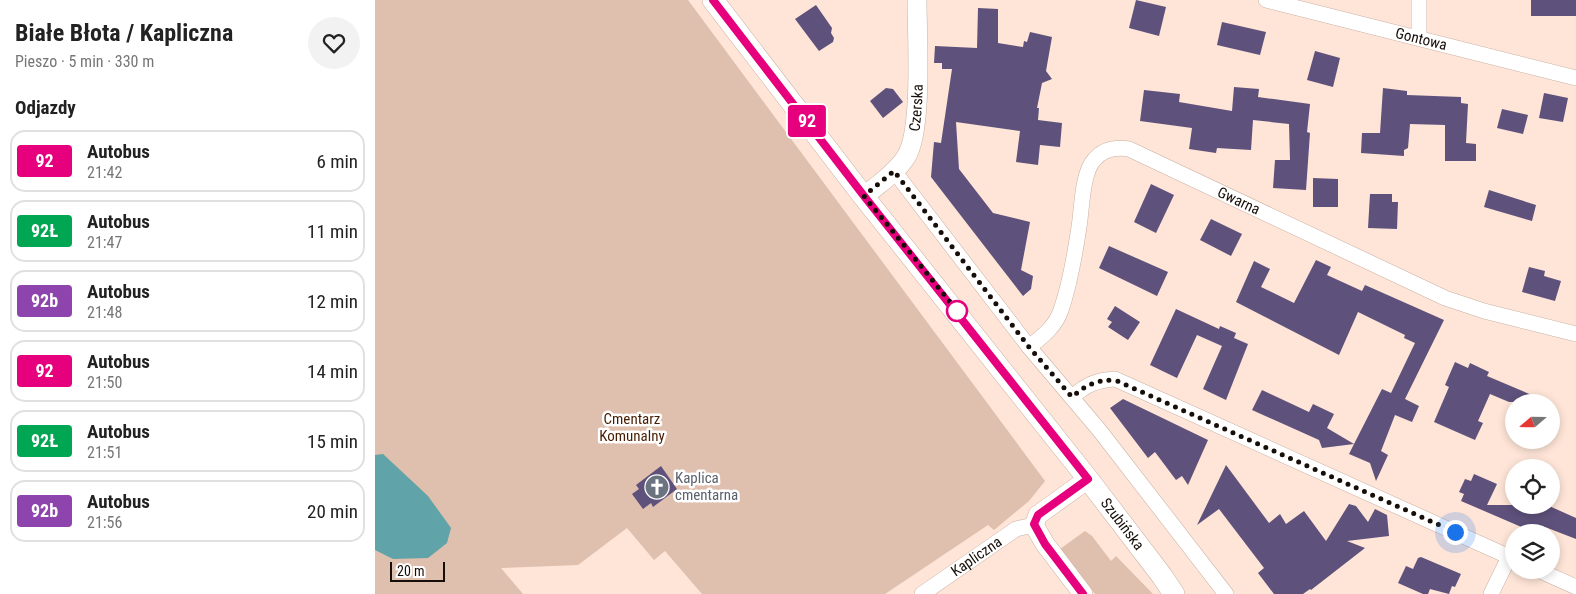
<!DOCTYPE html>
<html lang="pl">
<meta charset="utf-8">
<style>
:root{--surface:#fff;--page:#f2f2f2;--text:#222;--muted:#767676;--line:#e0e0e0}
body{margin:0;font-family:"Roboto Condensed",sans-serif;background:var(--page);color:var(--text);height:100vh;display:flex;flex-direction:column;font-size:19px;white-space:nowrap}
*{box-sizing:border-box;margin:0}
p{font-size:16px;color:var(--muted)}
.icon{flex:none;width:28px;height:28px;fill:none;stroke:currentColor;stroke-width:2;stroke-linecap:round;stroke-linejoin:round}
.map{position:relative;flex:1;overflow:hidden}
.details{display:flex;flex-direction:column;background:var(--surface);width:375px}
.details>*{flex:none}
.badge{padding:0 10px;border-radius:4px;font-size:18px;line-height:32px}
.needle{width:32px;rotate:250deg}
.fabs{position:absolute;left:1130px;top:394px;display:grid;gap:10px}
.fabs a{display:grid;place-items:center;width:55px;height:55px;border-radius:50%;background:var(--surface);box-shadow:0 2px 8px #0003;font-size:25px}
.scale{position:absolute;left:15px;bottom:12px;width:55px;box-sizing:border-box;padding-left:5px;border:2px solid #160e09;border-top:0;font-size:14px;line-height:18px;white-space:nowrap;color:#160e09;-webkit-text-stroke:4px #fff;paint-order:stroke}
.you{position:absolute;width:25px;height:25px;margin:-12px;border:4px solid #fff;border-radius:50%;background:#1a73e8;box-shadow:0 0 0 8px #1a73e833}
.map>.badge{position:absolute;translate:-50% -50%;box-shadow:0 0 0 2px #fff}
h2{padding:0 15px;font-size:19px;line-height:45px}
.round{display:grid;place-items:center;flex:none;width:52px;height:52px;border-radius:26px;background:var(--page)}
.head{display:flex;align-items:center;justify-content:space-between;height:85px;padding:0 15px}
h1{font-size:24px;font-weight:700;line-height:38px}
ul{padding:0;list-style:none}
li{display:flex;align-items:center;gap:15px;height:62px;margin:0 10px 8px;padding:0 5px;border:2px solid var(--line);border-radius:15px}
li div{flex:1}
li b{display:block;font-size:19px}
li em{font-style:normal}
li .badge{min-width:55px;font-weight:700;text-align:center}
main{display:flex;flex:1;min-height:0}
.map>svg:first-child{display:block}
.green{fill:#dfbfad}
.water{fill:#60a3a8}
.building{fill:#5e517b}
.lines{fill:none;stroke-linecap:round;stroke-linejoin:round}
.minor-casing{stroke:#c9b1a3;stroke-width:16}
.tertiary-casing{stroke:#c9b1a3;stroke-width:20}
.secondary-casing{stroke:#c9b1a3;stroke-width:22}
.minor{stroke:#fff;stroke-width:15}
.tertiary{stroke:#fff;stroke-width:19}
.secondary{stroke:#fff;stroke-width:21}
.line-casing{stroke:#fff;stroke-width:11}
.line{stroke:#e6007e;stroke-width:8}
.walk{stroke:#160e09;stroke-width:5;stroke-dasharray:0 9}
.stop-dot{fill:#fff;stroke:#e6007e;stroke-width:2.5}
.labels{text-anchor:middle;stroke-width:5;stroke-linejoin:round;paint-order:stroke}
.street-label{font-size:15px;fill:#160e09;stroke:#fff}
.park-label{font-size:15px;fill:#471c00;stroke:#fff}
.worship-label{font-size:15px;fill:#5b616d;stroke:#fff;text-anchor:start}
</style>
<main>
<section class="details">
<div class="head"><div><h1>Białe Błota / Kapliczna</h1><p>Pieszo · 5 min · 330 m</p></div><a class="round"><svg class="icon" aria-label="heart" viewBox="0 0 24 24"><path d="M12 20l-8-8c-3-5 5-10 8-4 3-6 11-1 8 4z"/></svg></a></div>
<h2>Odjazdy</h2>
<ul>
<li><span class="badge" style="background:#e6007e;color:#fff">92</span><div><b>Autobus</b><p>21:42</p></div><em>6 min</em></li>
<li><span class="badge" style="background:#00a651;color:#fff">92Ł</span><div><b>Autobus</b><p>21:47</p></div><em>11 min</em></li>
<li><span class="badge" style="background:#8e44ad;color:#fff">92b</span><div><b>Autobus</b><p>21:48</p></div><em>12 min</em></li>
<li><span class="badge" style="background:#e6007e;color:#fff">92</span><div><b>Autobus</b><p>21:50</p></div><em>14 min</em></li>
<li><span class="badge" style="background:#00a651;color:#fff">92Ł</span><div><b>Autobus</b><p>21:51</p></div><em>15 min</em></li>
<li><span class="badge" style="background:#8e44ad;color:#fff">92b</span><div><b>Autobus</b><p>21:56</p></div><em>20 min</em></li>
</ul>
</section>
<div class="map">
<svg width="1201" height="594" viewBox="0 0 1201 594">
<rect width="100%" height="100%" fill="#fee5d7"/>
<g class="green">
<polygon points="0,0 313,0 670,481 654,501 619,530 613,525 510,594 327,594 290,551 279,560 252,528 203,565 126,568 148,594 0,594"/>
<polygon points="710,531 717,536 736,561 741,556 778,594 720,594 685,549"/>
</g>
<polygon class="water" points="8,454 53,496 76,528 72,543 53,558 18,559 0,550 0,455"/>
<g class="building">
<polygon points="761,0 791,7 784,36 754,28"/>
<rect x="1156" y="0" width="45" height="16"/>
<polygon points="441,5 457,28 456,33 459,38 458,42 444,51 420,19"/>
<polygon points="603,8 623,9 623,43 648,47 649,41 652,42 655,32 677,37 671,71 677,79 667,83 662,108 664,108 663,120 687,123 685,147 665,145 663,165 641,162 645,131 581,122 584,169 618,213 655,222 646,270 658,276 656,289 648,296 556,177 559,142 566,143 577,69 567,69 567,63 559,63 560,46 602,48"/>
<polygon points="847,22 891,32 885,55 842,45"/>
<polygon points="940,51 965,58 958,87 932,80"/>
<polygon points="859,87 884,89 883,97 935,104 932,132 935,133 931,190 898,188 900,160 915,160 914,124 878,120 876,150 842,148 841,153 814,149 817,128 765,121 769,90 805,94 804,102 857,111"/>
<polygon points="511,88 518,89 528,102 508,118 495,101"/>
<polygon points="1008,88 1032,91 1032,95 1086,97 1086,103 1093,104 1091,143 1101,144 1101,161 1070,161 1070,125 1035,124 1033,148 1029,150 1029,156 986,153 987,133 1005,133"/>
<polygon points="1169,93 1193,98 1188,122 1164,118"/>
<polygon points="1127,109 1153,115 1148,134 1122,128"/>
<polygon points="938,178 963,179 963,207 938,207"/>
<polygon points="776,184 799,195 781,233 759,222"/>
<polygon points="1114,190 1161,205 1157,221 1109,207"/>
<polygon points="995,194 1017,194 1017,202 1023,202 1022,229 993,228"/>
<polygon points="836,219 867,234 856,256 825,240"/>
<polygon points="734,246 793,272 782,296 724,268"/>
<polygon points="941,260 956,267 952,275 987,291 990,285 1069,320 1030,399 1044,406 1037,422 1020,415 1006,451 1013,455 1001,481 995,463 974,454 979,444 947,448 944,440 877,410 887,390 934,412 938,404 959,414 952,428 979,444 1007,389 1016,393 1040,343 1029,338 1030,335 983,312 964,355 861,302 879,261 895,269 886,287 919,303"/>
<polygon points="1154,267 1170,271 1169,276 1186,281 1180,301 1147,292"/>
<polygon points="740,306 765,322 753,340 733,327 737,322 732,319"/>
<polygon points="801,309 844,329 845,326 861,333 859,338 873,344 851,400 828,389 847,346 822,335 802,378 775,365"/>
<polygon points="1080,362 1093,368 1095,363 1114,372 1112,376 1173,402 1134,402 1115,394 1103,421 1108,423 1100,440 1059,422 1074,387 1070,385"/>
<polygon points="748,399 833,440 813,485 807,476 801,480 780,452 773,458 735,408"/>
<polygon points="851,465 894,523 905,514 911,524 929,511 951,541 974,504 981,506 993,522 1000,509 1012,515 1014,536 972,541 990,548 936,590 935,589 928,594 899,594 883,573 889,568 844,509 822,525"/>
<polygon points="286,466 302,489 278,507 276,503 268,509 257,494 264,489 261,485"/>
<polygon points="1099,474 1122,484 1112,505 1172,505 1201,518 1201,539 1170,527 1167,532 1158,532 1086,501 1089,494 1084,492 1090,479 1096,481"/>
<polygon points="1046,557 1086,574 1080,587 1077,586 1074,594 1055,589 1053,594 1048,594 1023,583 1031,566 1038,569 1043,558"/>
</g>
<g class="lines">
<defs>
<g id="minor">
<path id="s1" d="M891,0L1201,78"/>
<polyline points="1044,38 1044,0"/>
<polyline points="519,171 654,347 725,431 851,594"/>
<path id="s2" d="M654,347C667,337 681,326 686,310C695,284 700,254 704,227C707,209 707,173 719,160C728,149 741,147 754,149L1070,298L1109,311L1201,334"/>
<path d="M697,397C711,385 721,380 740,379L1139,559"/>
<polyline points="1163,570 1201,587"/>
<path id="s3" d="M547,594L641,529L659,525"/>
<polyline points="1116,594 1134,557"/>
</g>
<g id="tertiary">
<path id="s4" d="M489,197C503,184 521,173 531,157C548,131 542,35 542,0"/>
<polyline points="708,594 670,544 659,525 663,515 713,479"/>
</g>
<g id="secondary">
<path id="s5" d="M338,0L489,197L713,479L787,576L799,594"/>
</g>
</defs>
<use href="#minor" class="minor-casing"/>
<use href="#tertiary" class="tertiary-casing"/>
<use href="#secondary" class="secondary-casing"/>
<use href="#minor" class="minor"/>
<use href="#tertiary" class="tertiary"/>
<use href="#secondary" class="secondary"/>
</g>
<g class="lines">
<defs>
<polyline id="line" points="338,0 489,196 713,479 663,515 659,524 670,544 708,594"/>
</defs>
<use href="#line" class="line-casing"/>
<use href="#line" class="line"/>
<path class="walk" d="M582,311L584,313L489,196L519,171L654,347L697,397C711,385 721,380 740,380L1080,532"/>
</g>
<defs>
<symbol id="church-disc" viewBox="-11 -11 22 22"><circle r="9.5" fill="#6b7280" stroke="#fff"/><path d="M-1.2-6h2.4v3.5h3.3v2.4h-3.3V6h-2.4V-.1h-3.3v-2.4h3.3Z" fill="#fff"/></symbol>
</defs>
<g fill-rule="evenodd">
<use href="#church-disc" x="268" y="473" width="28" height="28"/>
</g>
<circle class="stop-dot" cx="582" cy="311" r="10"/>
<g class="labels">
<g class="street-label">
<text dy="5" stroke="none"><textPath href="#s1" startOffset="160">Gontowa</textPath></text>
<text dy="5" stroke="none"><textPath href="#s4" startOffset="109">Czerska</textPath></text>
<text dy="5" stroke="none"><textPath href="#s2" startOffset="364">Gwarna</textPath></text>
<text dy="5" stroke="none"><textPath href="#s5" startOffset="665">Szubińska</textPath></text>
<text dy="5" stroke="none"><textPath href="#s3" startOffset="66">Kapliczna</textPath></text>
</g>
<g class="park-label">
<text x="257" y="424">Cmentarz<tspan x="257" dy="17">Komunalny</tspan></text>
</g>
<g class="worship-label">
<text x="300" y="483">Kaplica<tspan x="300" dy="17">cmentarna</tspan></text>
</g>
</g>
</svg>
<div class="fabs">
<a><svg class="needle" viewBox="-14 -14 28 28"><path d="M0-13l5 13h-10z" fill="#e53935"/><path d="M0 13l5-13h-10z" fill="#767676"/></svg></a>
<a><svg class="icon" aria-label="locate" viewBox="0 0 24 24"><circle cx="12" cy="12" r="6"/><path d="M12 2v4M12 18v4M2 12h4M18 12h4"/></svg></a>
<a><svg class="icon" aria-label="layers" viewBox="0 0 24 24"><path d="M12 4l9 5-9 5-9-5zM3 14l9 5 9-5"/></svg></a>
</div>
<div class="scale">20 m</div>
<div class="you" style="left:1080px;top:532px"></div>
<b class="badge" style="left:432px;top:121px;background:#e6007e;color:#fff">92</b>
</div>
</main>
